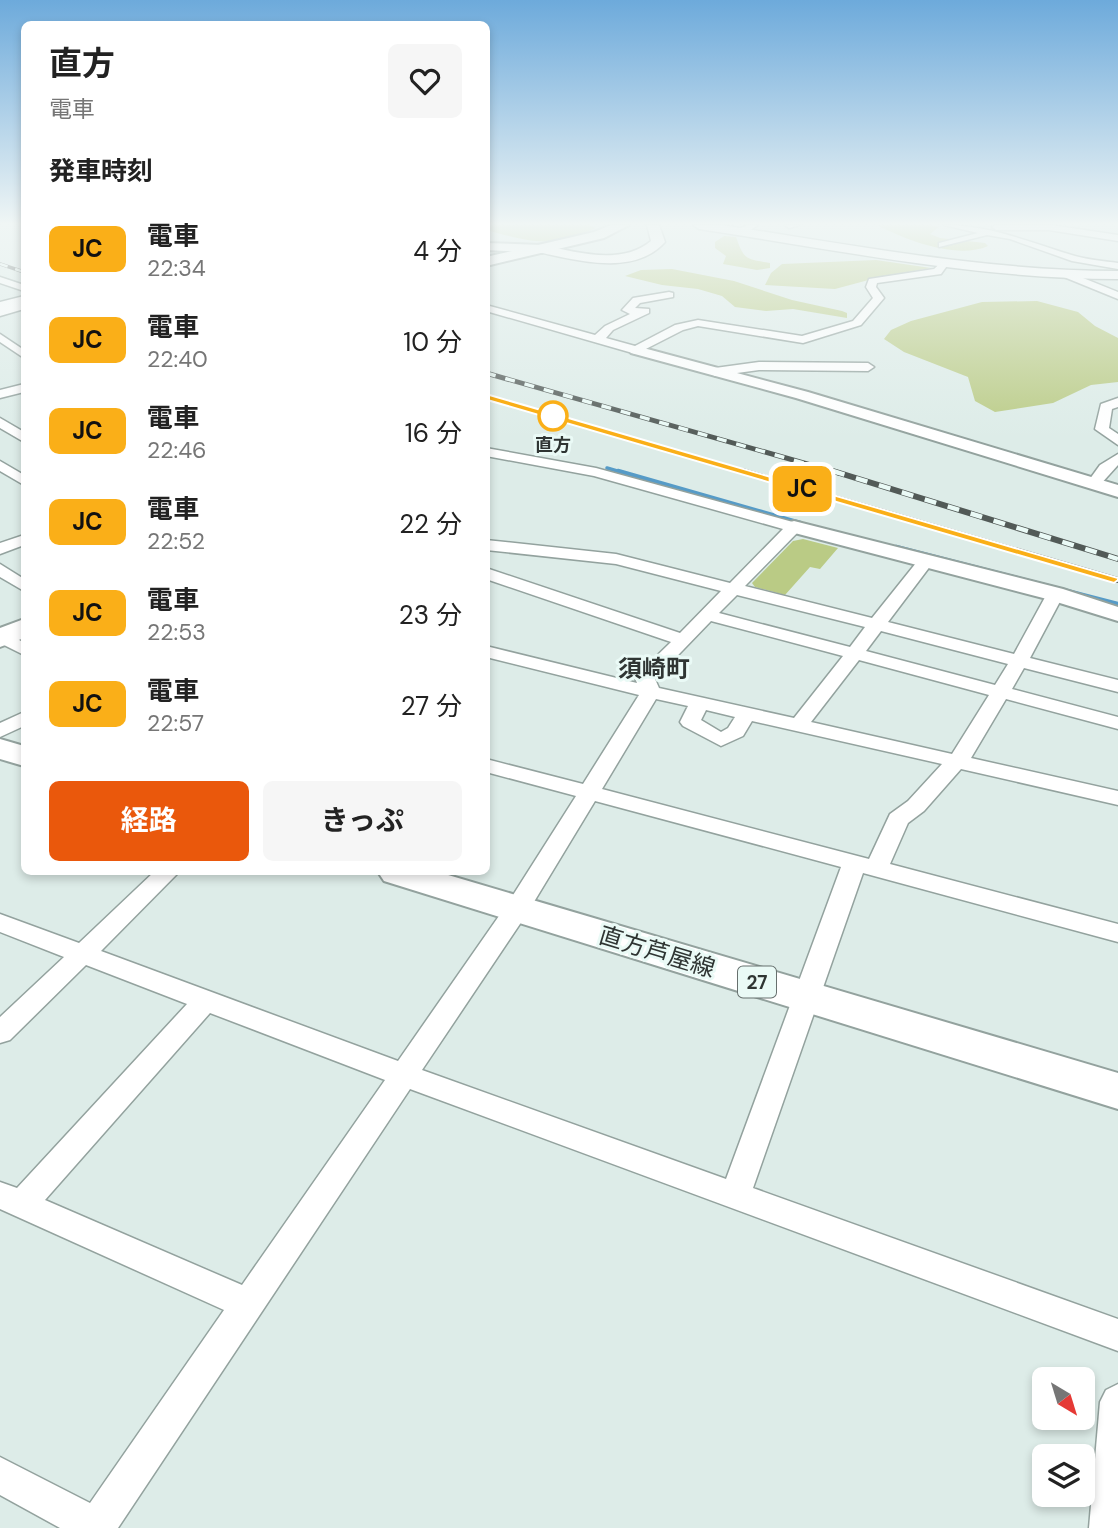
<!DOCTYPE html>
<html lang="ja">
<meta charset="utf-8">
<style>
:root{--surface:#fff;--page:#f6f6f6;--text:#222;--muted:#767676;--accent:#ea580c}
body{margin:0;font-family:"DM Sans","Noto Sans JP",sans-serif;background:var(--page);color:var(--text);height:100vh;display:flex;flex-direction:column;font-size:26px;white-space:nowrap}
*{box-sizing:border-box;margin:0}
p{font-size:23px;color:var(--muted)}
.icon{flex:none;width:38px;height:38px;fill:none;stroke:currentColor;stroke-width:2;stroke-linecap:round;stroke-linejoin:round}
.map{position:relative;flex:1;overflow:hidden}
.details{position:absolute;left:21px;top:21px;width:469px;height:854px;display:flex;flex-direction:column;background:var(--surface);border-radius:10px;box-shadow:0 4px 10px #0003}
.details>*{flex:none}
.badge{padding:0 14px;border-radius:10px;font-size:24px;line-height:46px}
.needle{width:46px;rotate:142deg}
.fabs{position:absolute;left:1032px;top:1367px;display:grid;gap:14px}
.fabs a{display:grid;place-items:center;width:63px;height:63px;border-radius:10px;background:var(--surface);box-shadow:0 4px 10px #0003;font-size:35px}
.map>.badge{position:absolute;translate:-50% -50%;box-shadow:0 0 0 4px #fff}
h2{padding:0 28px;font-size:26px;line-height:63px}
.round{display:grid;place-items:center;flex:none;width:74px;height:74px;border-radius:10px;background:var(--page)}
.summary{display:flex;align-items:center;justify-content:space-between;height:119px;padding:0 28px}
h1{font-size:33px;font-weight:700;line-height:52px}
.cta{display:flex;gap:14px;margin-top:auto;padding:14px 28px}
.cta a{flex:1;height:80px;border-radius:10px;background:var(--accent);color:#fff;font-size:28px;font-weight:700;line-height:80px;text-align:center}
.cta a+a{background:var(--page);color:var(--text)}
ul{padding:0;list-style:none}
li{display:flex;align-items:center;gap:21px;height:91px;padding:0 28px}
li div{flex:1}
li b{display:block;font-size:26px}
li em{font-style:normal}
li .badge{min-width:77px;font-weight:700;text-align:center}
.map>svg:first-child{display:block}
.green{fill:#bacb85}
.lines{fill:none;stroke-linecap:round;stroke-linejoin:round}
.stream-far1{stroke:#569bc7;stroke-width:3.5}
.stream{stroke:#569bc7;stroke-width:4.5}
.minor-casing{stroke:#93a29e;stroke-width:3}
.tertiary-casing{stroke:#93a29e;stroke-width:4}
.secondary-casing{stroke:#93a29e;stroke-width:3}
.primary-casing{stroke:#93a29e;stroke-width:4}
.minor{fill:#fff;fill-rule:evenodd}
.tertiary{fill:#fff;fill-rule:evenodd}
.secondary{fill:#fff;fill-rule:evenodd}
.primary{fill:#fff;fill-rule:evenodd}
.rail-far2-casing{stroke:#525a57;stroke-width:3.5}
.rail-far1-casing{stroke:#525a57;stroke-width:5}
.rail-casing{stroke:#525a57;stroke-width:6}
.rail-far2{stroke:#eafaf6;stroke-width:2.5;stroke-dasharray:8;stroke-linecap:butt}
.rail-far1{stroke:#eafaf6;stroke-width:3.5;stroke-dasharray:10;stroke-linecap:butt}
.rail{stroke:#eafaf6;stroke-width:4.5;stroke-dasharray:12;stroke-linecap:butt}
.line{fill:#faaf18;stroke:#fff;stroke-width:2}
.stop-dot{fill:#fff;stroke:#faaf18;stroke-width:3.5}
.labels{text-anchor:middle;stroke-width:6;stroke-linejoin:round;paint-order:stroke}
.far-stop-label{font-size:18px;font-weight:bold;fill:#2f3533;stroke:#eafaf6}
.shield{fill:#eafaf6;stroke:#67706e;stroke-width:2}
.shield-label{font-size:19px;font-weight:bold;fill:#2f3533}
.quarter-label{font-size:24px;font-weight:bold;fill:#2f3533;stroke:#eafaf6}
.near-street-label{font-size:24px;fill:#2f3533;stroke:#eafaf6}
</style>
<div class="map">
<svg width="1118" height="1528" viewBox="0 0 1118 1528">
<rect width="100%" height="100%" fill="#ddece8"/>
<g class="green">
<path d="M486,225H588L596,228C550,248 533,243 487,230Z"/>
<path d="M877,225H931L939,227L930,234L940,238L985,243L988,246C957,260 906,240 877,225Z"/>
<path d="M724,236L736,237C744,260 746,259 770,263V268L757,270L723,264L726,256L715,248V242Z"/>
<polygon points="876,260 931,268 876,278 835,289 765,285 771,273 782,264"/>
<polygon points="672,269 734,281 792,300 842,311 847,313 847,318 793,309 766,311 735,307 722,296 698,289 662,285 625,276 641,270"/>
<polygon points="1037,301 1078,312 1095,326 1118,338 1118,382 1091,385 1053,403 995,412 975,401 968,377 904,352 884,339 891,330 911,321 982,302"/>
<polygon points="803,539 838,548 820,569 810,567 785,595 755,587 752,583 793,541"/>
</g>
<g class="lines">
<polyline class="stream-far1" points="607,468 624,473"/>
<g class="stream">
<polyline points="618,471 800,523"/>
<polyline points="896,547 1118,604"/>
</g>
<defs>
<g id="minor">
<polygon points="748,225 758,225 747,232 741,232 741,228"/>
<polygon points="785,225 800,225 789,228"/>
<path d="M944,225C991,225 1031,243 1075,256C1089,260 1104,261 1118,263V269L1072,261L1010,239L987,235L939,247V243L978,233Z"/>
<polygon points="995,225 1051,225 1118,235 1118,241 1049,230 996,230 992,227"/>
<polygon points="944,260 949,263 941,274 877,283 876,287 884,298 861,325 803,343 698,326 683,330 636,354 486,311 486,305 595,335 605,326 630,314 622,310 633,298 669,292 673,293 673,297 640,303 635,308 649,309 649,313 613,330 606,338 635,346 675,325 698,320 802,336 853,321 873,298 866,287 869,279 934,269"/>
<polygon points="1068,272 1118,292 1118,299 1064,277 1063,275"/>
<polygon points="0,277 24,285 24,291 0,283"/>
<polygon points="24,303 24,309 0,316 0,310"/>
<polygon points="0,334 24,350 24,358 0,342"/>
<polygon points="759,362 868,363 874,367 868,371 759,370 715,376 709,372 715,368"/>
<polygon points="24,384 24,392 0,398 0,390"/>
<polygon points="1118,398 1118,407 1112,409 1109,428 1118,434 1118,445 1095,429 1101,404"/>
<polygon points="0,418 24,432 24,442 0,428"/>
<path d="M486,448L596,468L800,524L802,527L800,530L745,586L872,618L920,558H932L934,561L888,622L1014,654L1049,590H1061L1064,594L1030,658L1118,680V692L1024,668L1012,689L1118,717V729L1006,699L971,758L1118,791V805L961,769L924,811L908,823L890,864L1118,924V942L863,873L753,1188L1118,1319V1351L410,1089L118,1528H60L0,1495V1457L90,1503L224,1310L0,1209V1182L17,1188L187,1004L86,965L10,1040L0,1043V1017L64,957L0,932V914L79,943L154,872H179L101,951L398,1061L508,903L576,796L486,772V759L583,784L639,695L486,657V646L637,683L635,678L638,674L671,642L486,579V568L680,633L721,591L616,564L486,550V540L616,554L730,583L783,529L594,476L486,456ZM737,595L865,627L850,647L719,613ZM711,621L843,656L794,718L659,688L655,679ZM881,631L1008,664L995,685L866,651ZM859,660L989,695L952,754L811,722ZM656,699L688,706L680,722L683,726L721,746L743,736L752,721L942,764L908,801L890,814L869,859L602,789ZM706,710L735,717L728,728L721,732L701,720ZM595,801L841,867L726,1179L422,1070L526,915ZM210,1013L385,1080L242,1285L45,1200Z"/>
<polygon points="1118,454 1118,465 1099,486 1089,486 1087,483 1100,465"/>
<polygon points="0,461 24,475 24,485 0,471"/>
<polygon points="24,535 24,545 0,554 0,543"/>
<polygon points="0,564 24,579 24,591 0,577"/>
<polygon points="0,632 8,633 24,643 24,655 0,643"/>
<polygon points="24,712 24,726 0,737 0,723"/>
<polygon points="1118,1384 1118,1528 1089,1528 1100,1402 1106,1390"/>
</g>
<g id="tertiary">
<polygon points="486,243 542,245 548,249 542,253 486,250"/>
<polygon points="636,346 808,392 1118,485 1118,497 796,398 631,353 629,350 631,347"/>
<polygon points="794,521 1063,589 1118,607 1118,621 1047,599 787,531 784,527 787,523"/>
</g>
<g id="secondary">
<path d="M647,225H659L665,242C639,271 595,264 561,257C552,255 542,254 535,249L542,245C577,252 621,266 651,241Z"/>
<path d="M693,225H721C853,245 985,271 1118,271V279C977,279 838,250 699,229Z"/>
<polygon points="24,296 24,305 0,312 0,302"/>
</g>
<g id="primary">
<polygon points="611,225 629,225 604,238 486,266 486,257 594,232"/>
<polygon points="24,619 24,638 0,647 0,628"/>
<polygon points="0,739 24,746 24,766 0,759"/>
<polygon points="378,872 438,872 1118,1073 1118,1109 384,881"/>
</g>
</defs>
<use href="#minor" class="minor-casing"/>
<use href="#tertiary" class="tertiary-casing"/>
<use href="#secondary" class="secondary-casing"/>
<use href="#primary" class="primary-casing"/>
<use href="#minor" class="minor"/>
<use href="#tertiary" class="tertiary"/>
<use href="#secondary" class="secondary"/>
<use href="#primary" class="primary"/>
<defs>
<polyline id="rail-far2" points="0,264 24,272"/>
<g id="rail-far1">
<polyline points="486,373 839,473"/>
<polyline points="486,397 748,473"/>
</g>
<g id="rail">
<polyline points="742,471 1118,580"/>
<polyline points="833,471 1118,559"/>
</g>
</defs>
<use href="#rail-far2" class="rail-far2-casing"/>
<use href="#rail-far1" class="rail-far1-casing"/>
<use href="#rail" class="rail-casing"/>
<use href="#rail-far2" class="rail-far2"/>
<use href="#rail-far1" class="rail-far1"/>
<use href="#rail" class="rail"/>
</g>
<linearGradient id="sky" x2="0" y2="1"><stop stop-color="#6daadb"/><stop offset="0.51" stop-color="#f0f6f5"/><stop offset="1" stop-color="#f0f6f5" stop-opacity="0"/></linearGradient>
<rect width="1118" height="439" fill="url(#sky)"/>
<polygon class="line" points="486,394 1118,578 1118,580 1114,583 484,399"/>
<circle class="stop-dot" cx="553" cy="416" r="14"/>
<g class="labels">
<g class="far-stop-label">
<text x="553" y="451">直方</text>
</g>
<rect class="shield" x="738" y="966.5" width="38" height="31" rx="5"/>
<g class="shield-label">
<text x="757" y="989">27</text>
</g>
<g class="quarter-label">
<text x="654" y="677">須崎町</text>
</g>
<g class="near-street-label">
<text transform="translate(657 952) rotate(17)" y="8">直方芦屋線</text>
</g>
</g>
</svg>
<div class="fabs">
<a><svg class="needle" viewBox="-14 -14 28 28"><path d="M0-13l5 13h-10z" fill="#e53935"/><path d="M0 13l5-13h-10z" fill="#767676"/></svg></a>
<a><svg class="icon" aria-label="layers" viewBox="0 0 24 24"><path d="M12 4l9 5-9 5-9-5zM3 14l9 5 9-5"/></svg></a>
</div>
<b class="badge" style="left:802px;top:489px;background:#faaf18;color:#111">JC</b>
<section class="details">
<div class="summary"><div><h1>直方</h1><p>電車</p></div><a class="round"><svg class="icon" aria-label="heart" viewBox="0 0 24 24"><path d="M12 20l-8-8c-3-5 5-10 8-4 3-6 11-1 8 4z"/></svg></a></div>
<h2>発車時刻</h2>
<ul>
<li><span class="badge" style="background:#faaf18;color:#111">JC</span><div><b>電車</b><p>22:34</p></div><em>4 分</em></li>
<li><span class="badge" style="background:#faaf18;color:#111">JC</span><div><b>電車</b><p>22:40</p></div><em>10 分</em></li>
<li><span class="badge" style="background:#faaf18;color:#111">JC</span><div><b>電車</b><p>22:46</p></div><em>16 分</em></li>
<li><span class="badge" style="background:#faaf18;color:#111">JC</span><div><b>電車</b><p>22:52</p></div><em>22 分</em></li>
<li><span class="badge" style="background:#faaf18;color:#111">JC</span><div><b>電車</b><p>22:53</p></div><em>23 分</em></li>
<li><span class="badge" style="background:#faaf18;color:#111">JC</span><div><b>電車</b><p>22:57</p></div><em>27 分</em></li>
</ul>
<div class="cta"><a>経路</a><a>きっぷ</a></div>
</section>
</div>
